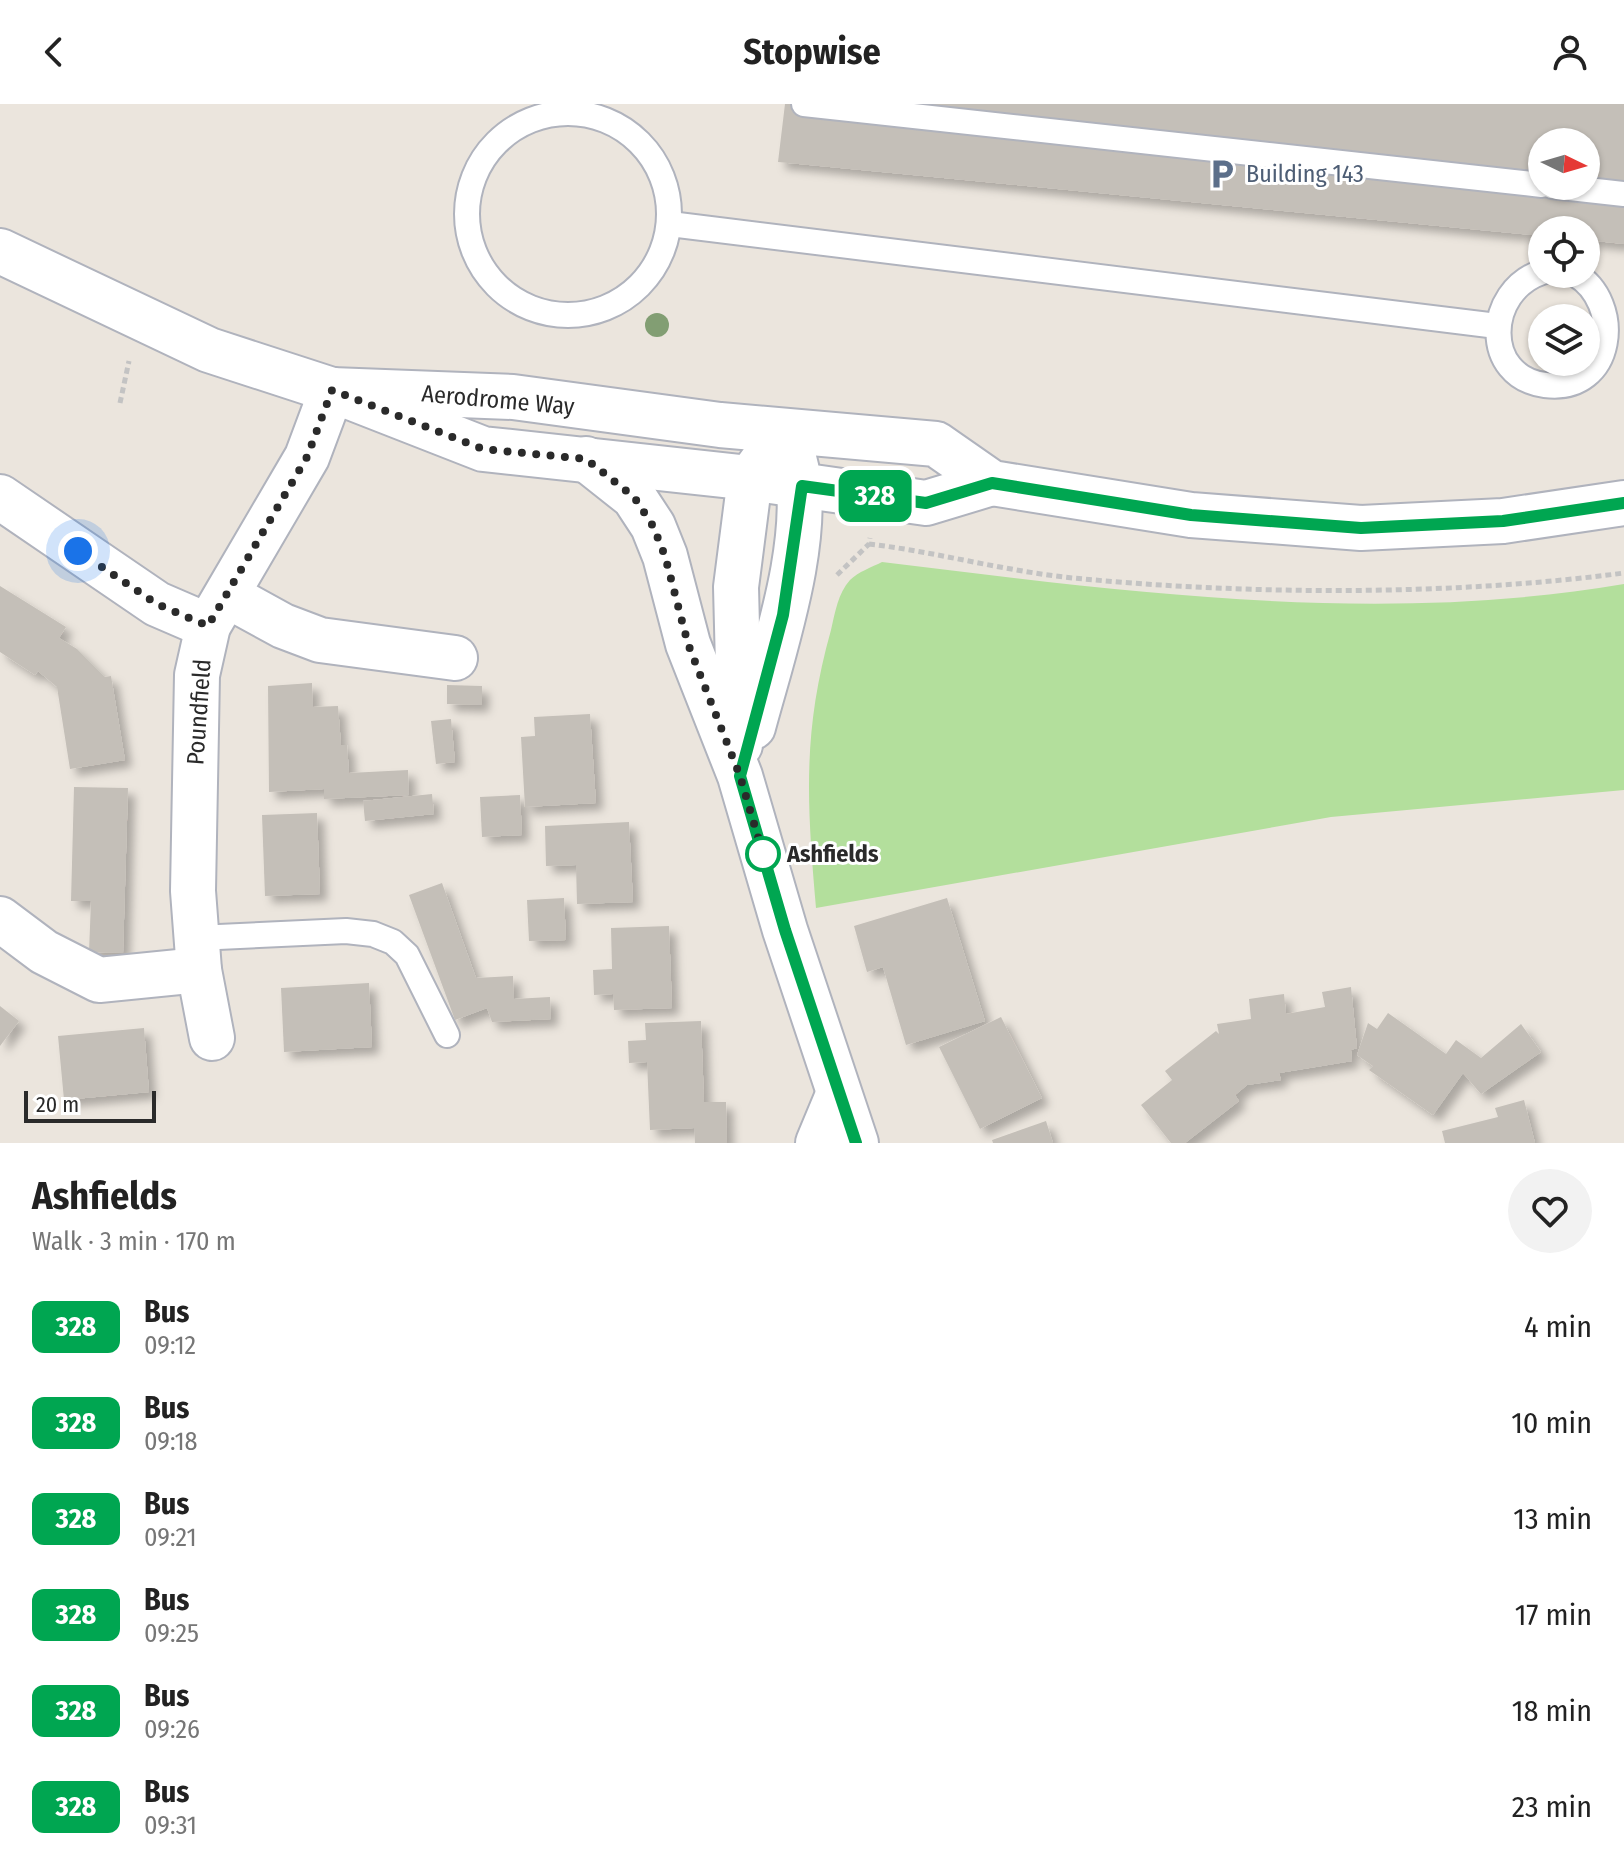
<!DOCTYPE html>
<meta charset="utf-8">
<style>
:root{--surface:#fff;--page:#f2f2f2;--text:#222;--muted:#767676}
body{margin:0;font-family:"Fira Sans Condensed",sans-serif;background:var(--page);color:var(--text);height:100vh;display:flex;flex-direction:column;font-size:30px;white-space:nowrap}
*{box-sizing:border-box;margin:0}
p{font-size:26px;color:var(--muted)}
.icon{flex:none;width:44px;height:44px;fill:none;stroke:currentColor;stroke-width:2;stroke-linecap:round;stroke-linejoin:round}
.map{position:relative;height:1039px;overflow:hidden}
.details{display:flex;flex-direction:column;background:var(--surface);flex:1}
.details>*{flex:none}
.badge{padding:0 16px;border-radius:12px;font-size:28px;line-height:52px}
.needle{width:52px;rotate:95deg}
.tools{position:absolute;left:1528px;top:24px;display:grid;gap:16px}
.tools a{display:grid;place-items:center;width:72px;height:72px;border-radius:50%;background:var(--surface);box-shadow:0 2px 6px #0004;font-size:40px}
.scale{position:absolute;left:24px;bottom:20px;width:132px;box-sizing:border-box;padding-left:8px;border:4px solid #2a2a2a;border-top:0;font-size:22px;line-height:28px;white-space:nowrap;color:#2a2a2a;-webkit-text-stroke:6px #fff;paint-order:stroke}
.you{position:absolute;width:40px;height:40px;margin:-20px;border:6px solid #fff;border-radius:50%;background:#1a73e8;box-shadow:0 0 0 12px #1a73e833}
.map>.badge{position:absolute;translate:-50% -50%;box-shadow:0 0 0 4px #fff}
.round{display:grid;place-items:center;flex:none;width:84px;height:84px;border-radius:42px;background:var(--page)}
.headline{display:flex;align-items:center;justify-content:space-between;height:136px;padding:0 32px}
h1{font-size:38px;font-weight:700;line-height:60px}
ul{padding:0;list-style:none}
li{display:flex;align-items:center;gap:24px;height:96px;padding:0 32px}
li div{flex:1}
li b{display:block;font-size:30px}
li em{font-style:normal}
li .badge{min-width:88px;font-weight:700;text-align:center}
header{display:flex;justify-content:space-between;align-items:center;height:104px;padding:0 32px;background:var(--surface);font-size:36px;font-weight:700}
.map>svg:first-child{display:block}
.green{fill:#b3df9c}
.building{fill:#c4bfb8;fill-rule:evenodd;filter:url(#shadow)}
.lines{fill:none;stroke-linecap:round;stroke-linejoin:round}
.service-casing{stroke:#b0b3bd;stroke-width:28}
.minor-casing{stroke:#b0b3bd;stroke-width:48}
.tertiary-casing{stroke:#b0b3bd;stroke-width:48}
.path{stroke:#c3c3c3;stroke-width:5;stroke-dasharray:6 4;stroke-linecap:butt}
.service{stroke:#fff;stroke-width:24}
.minor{stroke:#fff;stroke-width:44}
.tertiary{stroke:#fff;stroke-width:44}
.tree{fill:#829e73}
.line-casing{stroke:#fff;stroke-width:18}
.line{stroke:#00a651;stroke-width:12}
.walk{stroke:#2a2a2a;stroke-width:8;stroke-dasharray:0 14.4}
.stop-dot{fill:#fff;stroke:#00a651;stroke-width:4}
.labels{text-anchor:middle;stroke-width:6;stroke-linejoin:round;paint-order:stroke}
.service-label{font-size:24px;fill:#4e5e75;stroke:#fff;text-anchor:start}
.street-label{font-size:24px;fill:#2a2a2a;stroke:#fff}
.stop-label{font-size:24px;font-weight:bold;fill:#2a2a2a;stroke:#fff;text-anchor:start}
</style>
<header><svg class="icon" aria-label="back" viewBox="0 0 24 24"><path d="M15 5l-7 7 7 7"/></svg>Stopwise<svg class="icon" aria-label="person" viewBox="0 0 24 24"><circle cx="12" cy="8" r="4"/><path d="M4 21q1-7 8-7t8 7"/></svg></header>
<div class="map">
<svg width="1624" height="1039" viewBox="0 0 1624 1039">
<defs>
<filter id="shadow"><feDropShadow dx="7" dy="7" stdDeviation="4" flood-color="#0004"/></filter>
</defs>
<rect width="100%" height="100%" fill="#ebe5dd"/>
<path class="green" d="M882,458C1127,488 1378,522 1624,480V686L1331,713L816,804C807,700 802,629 831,526C835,509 838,489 850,476C858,468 872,463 882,458Z"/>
<g class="building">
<path d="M785,0H1624V140L1586,136V126H1542V132L778,58ZM1542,38H1586V82H1542Z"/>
<polygon points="0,482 66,523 59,534 77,545 105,573 111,572 125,656 70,665 57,583 38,567 35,571 0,548"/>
<polygon points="312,579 313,603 338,602 341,641 347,641 349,669 408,666 409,691 324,695 324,685 269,688 268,582"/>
<polygon points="447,581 482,582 482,601 447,600"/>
<polygon points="590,610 596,699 525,703 521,633 535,632 534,613"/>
<polygon points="451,615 455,658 436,660 431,617"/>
<polygon points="74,683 128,684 123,849 89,848 91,797 71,797"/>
<polygon points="432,690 434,710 365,717 363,697"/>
<polygon points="520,691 522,731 482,733 480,693"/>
<polygon points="317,709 320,790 265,792 262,711"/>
<polygon points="629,718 633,798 577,800 576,761 546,762 545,722"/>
<polygon points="442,779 476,874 513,872 514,895 550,893 551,915 492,918 487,904 455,916 409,791"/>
<polygon points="564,794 566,836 529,837 527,796"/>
<polygon points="947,794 985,917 906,941 883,863 867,868 854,822"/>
<polygon points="669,822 672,904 614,906 613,890 594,891 593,866 612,865 611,824"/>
<polygon points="369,879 372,943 284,948 281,884"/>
<polygon points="1351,883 1357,944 1351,946 1352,957 1279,969 1281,976 1247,981 1235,991 1239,997 1185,1039 1171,1039 1141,1001 1172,976 1165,967 1216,927 1219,930 1217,920 1251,915 1249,895 1284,890 1286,910 1325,903 1322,888"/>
<polygon points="0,902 19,917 0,942"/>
<polygon points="1388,909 1446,950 1456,936 1481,954 1521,920 1541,948 1481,990 1463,969 1433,1011 1369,966 1373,962 1357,951 1368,919 1377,925"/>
<polygon points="1001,913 1042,994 980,1025 939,943"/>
<polygon points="701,917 704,998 726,998 727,1039 695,1039 694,1024 650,1026 647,958 629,959 628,937 646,936 645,919"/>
<polygon points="144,924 149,988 64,996 58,932"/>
<polygon points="1524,996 1535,1039 1445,1039 1442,1027 1498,1013 1495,1004"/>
<polygon points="1046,1017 1053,1039 993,1039 992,1036"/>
</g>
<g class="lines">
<defs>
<g id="service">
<polyline points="804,0 1542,81"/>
<circle cx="568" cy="110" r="101"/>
<polyline points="1552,82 1624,90"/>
<polyline points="670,120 1497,222"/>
<path d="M1542,168C1485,187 1482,273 1545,281C1615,290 1624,198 1575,170"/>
<polyline points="197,834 346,827 373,830 393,838 407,851 447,931"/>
</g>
<g id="minor">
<polyline points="0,393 157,500 208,522"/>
<polyline points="228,492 283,522 320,536 455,554"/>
<polyline points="0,815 44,848 99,876 199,866"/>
<polyline points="212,934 199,866 193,787 197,571 208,522 307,353 332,286"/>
</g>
<g id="tertiary">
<polyline points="0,147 209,246 332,286 483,345 750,374 926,399 992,379"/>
<polyline points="332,286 513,293 720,321 936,340 992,379 1191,411 1361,424 1503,417 1624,399"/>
<polyline points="586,355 634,393 653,422 665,452 688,540 740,672 785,826 856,1039"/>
<path d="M753,623C773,548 815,428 794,354"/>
<polyline points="740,641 736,483 750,374 766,352"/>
<polyline points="818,1039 838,991"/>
</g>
</defs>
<use href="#service" class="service-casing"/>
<use href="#minor" class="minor-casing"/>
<use href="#tertiary" class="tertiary-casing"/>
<g class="path">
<polyline points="120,299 129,257"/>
<path d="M869,440C937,448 1004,467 1073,474C1248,491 1449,492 1624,469"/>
<polyline points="837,471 869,440 870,434"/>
</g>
<use href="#service" class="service"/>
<use href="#minor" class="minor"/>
<use href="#tertiary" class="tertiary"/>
</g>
<circle class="tree" cx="657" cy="221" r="12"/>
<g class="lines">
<defs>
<polyline id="line" points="856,1039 785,826 740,672 783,511 802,382 926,399 992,379 1191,411 1361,424 1503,417 1624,399"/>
</defs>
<use href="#line" class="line-casing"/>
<use href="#line" class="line"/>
<polyline class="walk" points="78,447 157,500 208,522 307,353 332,286 483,345 586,355 634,393 653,422 665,452 688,540 740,672 763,750"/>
</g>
<defs>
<symbol id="parking-bare" viewBox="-9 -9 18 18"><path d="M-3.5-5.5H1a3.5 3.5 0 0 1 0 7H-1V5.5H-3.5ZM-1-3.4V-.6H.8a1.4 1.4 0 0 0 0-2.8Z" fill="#5c6f8a" stroke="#fff" stroke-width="2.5" paint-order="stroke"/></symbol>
</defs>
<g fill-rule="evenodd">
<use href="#parking-bare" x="1200" y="48" width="44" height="44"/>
</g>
<circle class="stop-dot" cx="763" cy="750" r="16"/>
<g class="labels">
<g class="service-label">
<text x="1246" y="78">Building 143</text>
</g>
<g class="street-label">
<text transform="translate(498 296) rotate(5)" y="8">Aerodrome Way</text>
<text transform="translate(199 608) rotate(-86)" y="8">Poundfield</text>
</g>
<g class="stop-label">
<text x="787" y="758">Ashfields</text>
</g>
</g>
</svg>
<div class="tools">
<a><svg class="needle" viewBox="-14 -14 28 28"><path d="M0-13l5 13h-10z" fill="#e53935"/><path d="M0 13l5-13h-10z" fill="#767676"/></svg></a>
<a><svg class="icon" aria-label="locate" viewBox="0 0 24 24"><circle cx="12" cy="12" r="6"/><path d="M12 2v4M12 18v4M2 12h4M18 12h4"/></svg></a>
<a><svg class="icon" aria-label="layers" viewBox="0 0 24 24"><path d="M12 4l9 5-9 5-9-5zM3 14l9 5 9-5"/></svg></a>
</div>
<div class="scale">20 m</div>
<div class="you" style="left:78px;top:447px"></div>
<b class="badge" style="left:875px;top:392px;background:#00a651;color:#fff">328</b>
</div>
<section class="details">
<div class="headline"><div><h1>Ashfields</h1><p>Walk · 3 min · 170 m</p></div><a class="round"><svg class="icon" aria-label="heart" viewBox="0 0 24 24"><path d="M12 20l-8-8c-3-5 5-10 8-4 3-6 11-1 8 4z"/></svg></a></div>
<ul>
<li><span class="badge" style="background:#00a651;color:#fff">328</span><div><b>Bus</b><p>09:12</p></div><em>4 min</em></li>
<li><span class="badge" style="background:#00a651;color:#fff">328</span><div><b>Bus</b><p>09:18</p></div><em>10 min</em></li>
<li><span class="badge" style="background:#00a651;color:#fff">328</span><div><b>Bus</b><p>09:21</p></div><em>13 min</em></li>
<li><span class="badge" style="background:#00a651;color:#fff">328</span><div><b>Bus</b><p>09:25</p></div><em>17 min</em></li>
<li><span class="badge" style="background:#00a651;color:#fff">328</span><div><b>Bus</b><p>09:26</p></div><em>18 min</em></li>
<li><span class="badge" style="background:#00a651;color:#fff">328</span><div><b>Bus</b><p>09:31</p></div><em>23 min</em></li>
</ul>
</section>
